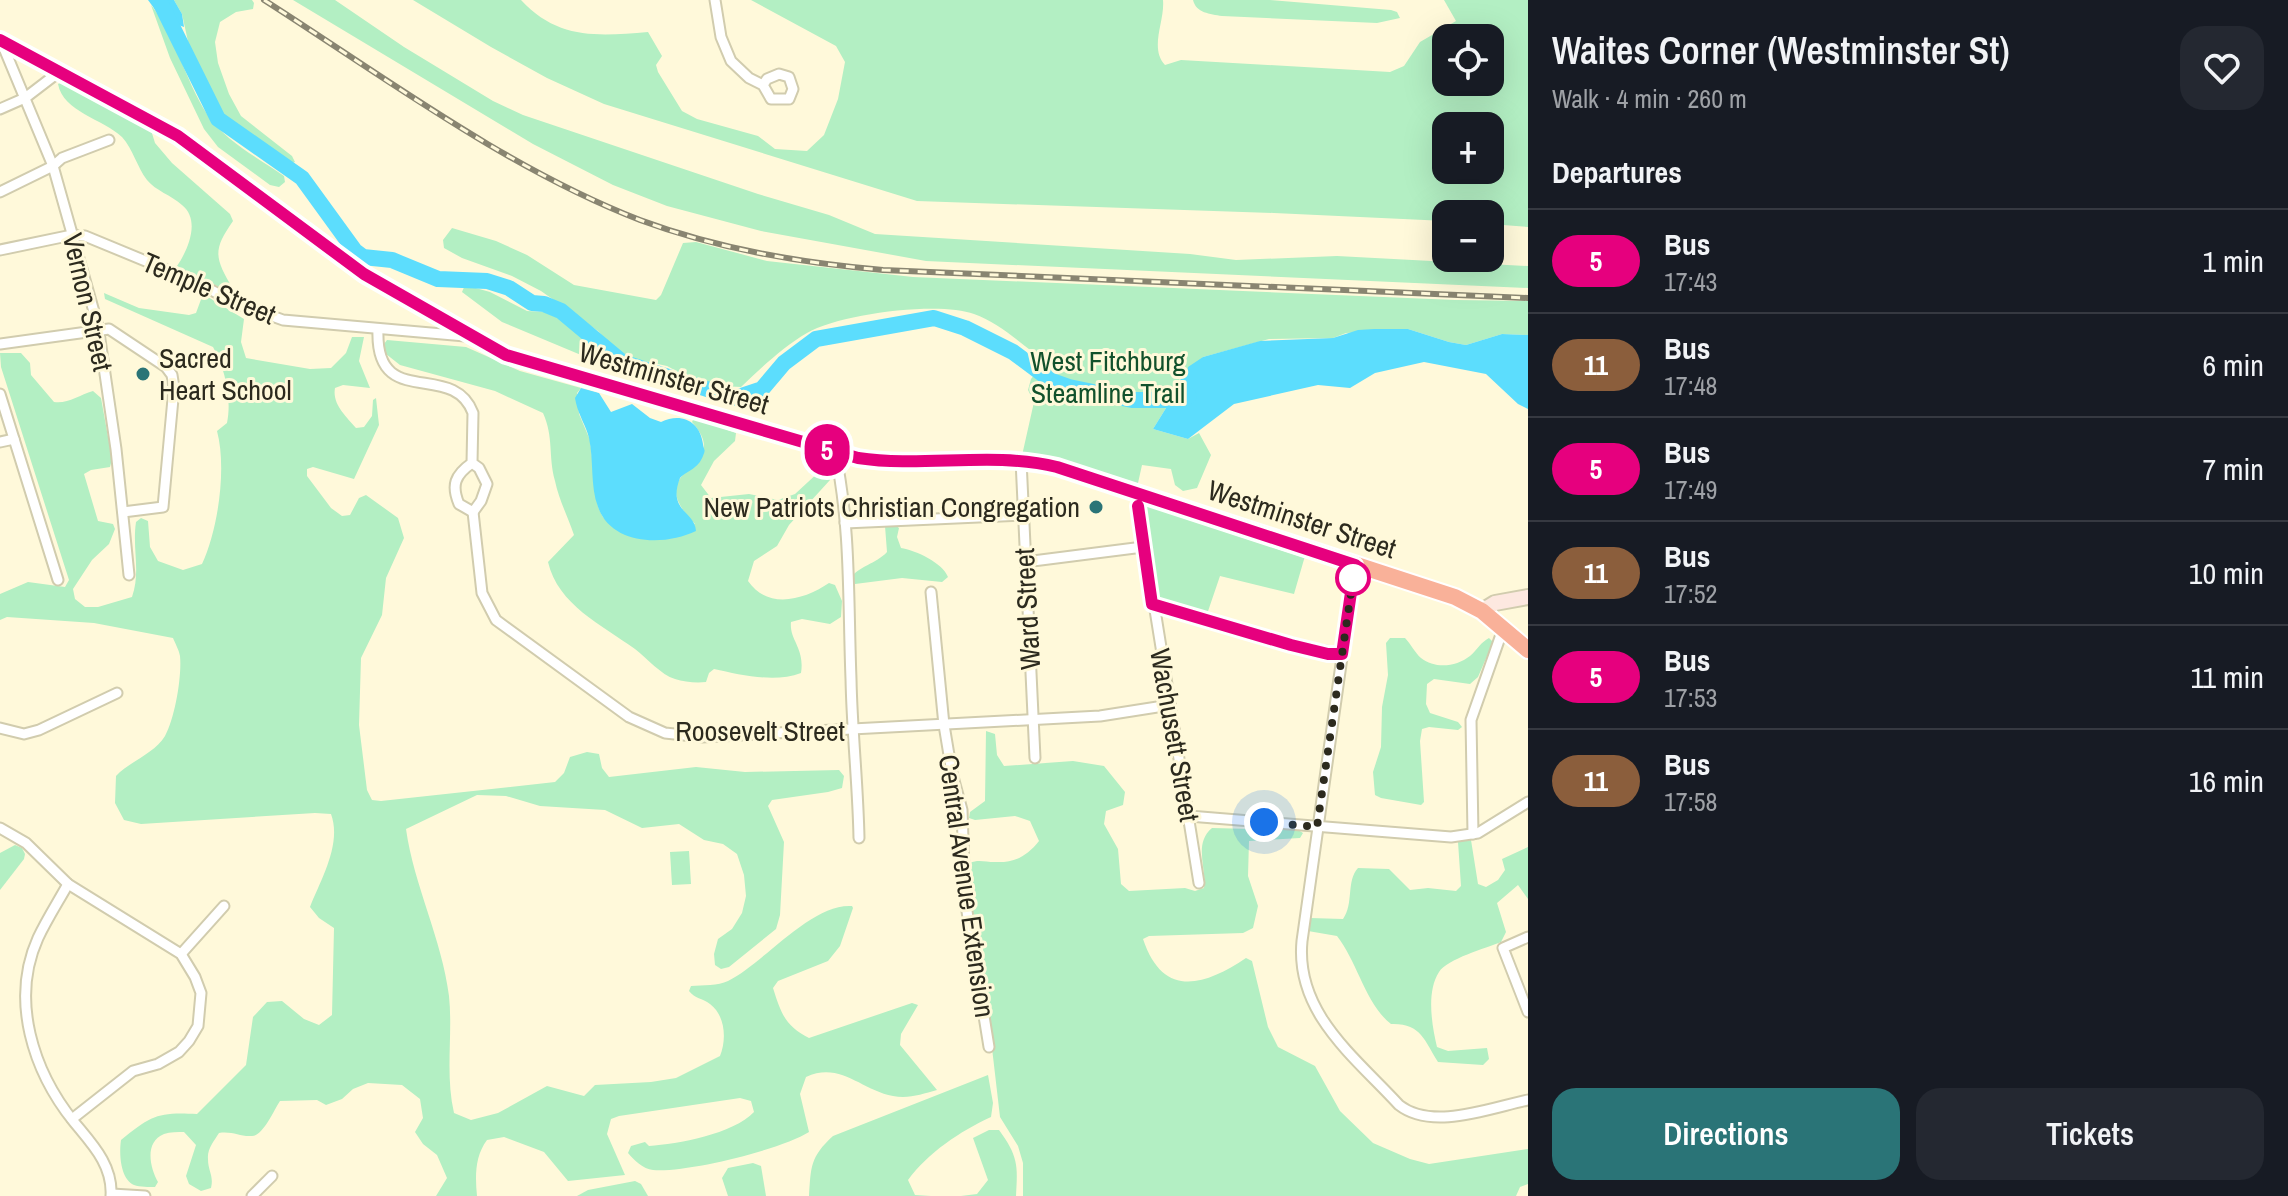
<!DOCTYPE html>
<meta charset="utf-8">
<style>
:root{--surface:#171b24;--page:#242831;--text:#f1f3f6;--muted:#9ea1a6;--line:#363941;--accent:#2a7477}
body{margin:0;font-family:"Archivo Narrow",sans-serif;background:var(--page);color:var(--text);height:100vh;display:flex;flex-direction:column;font-size:30px;white-space:nowrap}
*{box-sizing:border-box;margin:0}
p{font-size:26px;color:var(--muted)}
.icon{flex:none;width:44px;height:44px;fill:none;stroke:currentColor;stroke-width:2;stroke-linecap:round;stroke-linejoin:round}
.map{position:relative;flex:1;overflow:hidden}
.side{display:flex;flex-direction:column;background:var(--surface);width:760px}
.side>*{flex:none}
.badge{padding:0 16px;border-radius:26px;font-size:28px;line-height:52px}
.tools{position:absolute;left:1432px;top:24px;display:grid;gap:16px}
.tools a{display:grid;place-items:center;width:72px;height:72px;border-radius:16px;background:var(--surface);box-shadow:0 8px 32px #0002;font-size:40px}
.you{position:absolute;width:40px;height:40px;margin:-20px;border:6px solid #fff;border-radius:50%;background:#1a73e8;box-shadow:0 0 0 12px #1a73e833}
.map>.badge{position:absolute;translate:-50% -50%;box-shadow:0 0 0 4px #fff}
h2{padding:0 24px;font-size:30px;line-height:72px}
.round{display:grid;place-items:center;flex:none;width:84px;height:84px;border-radius:24px;background:var(--page)}
.head{display:flex;align-items:center;justify-content:space-between;height:136px;padding:0 24px}
h1{font-size:38px;font-weight:600;line-height:60px}
.primary-button{display:flex;gap:16px;margin-top:auto;padding:16px 24px}
.primary-button a{flex:1;height:92px;border-radius:24px;background:var(--accent);color:#fff;font-size:32px;font-weight:600;line-height:92px;text-align:center}
.primary-button a+a{background:var(--page);color:var(--text)}
ul{padding:0;list-style:none}
li{display:flex;align-items:center;gap:24px;height:104px;padding:0 24px;border-top:2px solid var(--line)}
li div{flex:1}
li b{display:block;font-size:30px}
li em{font-style:normal}
li .badge{min-width:88px;font-weight:700;text-align:center}
main{display:flex;flex:1;min-height:0}
.map>svg:first-child{display:block}
.green{fill:#b3efc3;fill-rule:evenodd}
.water{fill:#5cddfd}
.lines{fill:none;stroke-linecap:round;stroke-linejoin:round}
.river{stroke:#5cddfd;stroke-width:16}
.street-casing{stroke:#d1ccae;stroke-width:13}
.secondary-casing{stroke:#d1ccae;stroke-width:18}
.highway-casing{stroke:#fff;stroke-width:20}
.street{stroke:#fff;stroke-width:9}
.secondary{stroke:#fde8e0;stroke-width:14}
.highway{stroke:#f9b199;stroke-width:16}
.rail-casing{stroke:#898571;stroke-width:6}
.rail{stroke:#fff9da;stroke-width:3;stroke-dasharray:9;stroke-linecap:butt}
.line-casing{stroke:#fff;stroke-width:18}
.line{stroke:#e6007e;stroke-width:12}
.walk{stroke:#2c2a1e;stroke-width:8;stroke-dasharray:0 14.4}
.poi-dot{fill:#2a7477;stroke:#fff9da;stroke-width:3}
.stop-dot{fill:#fff;stroke:#e6007e;stroke-width:4}
.labels{text-anchor:middle;stroke-width:6;stroke-linejoin:round;paint-order:stroke}
.street-label{font-size:28px;fill:#2c2a1e;stroke:#fff9da}
.poi-label{font-size:28px;fill:#2c2a1e;stroke:#fff9da;text-anchor:start}
.park-label{font-size:28px;fill:#11512c;stroke:#fff9da}
</style>
<main>
<div class="map">
<svg width="1528" height="1196" viewBox="0 0 1528 1196">
<rect width="100%" height="100%" fill="#fff9da"/>
<g class="green">
<polygon points="174,0 252,0 254,3 253,9 236,12 220,22 215,42 218,63 229,94 241,116 292,156 295,162 289,164 222,117 189,46 182,14"/>
<polygon points="293,0 335,0 404,47 493,101 523,115 758,194 829,215 875,234 1190,254 1236,260 1337,256 1528,266 1528,288 926,261 761,231 667,206 613,185 533,144"/>
<path d="M413,0H521C558,40 598,36 648,32L662,56L656,65L658,72L682,111L697,119L758,136L775,149L807,151L824,135L838,99L845,62L836,46L751,0H1163C1165,21 1149,48 1165,65L1181,60L1390,72L1404,66L1420,42L1456,21L1444,0H1528V227L1490,224V214H1446V221L1274,213L917,201L604,104L547,78L491,47ZM1446,38H1490V82H1446ZM1446,126H1490V170H1446Z"/>
<path d="M1193,0H1270L1391,10L1397,12L1400,18L1377,23L1222,16C1210,14 1196,13 1193,0Z"/>
<path d="M151,5C176,37 185,80 207,114C226,142 257,157 284,176L285,182L279,187L270,185L218,147L204,129L170,58Z"/>
<path d="M62,82L151,130L155,143L172,163L230,214L233,221C212,251 215,258 233,289V294L177,266C188,250 201,220 182,205C171,195 156,191 147,180C137,167 133,149 122,137C103,119 63,112 58,84Z"/>
<path d="M452,228L496,241L527,255L574,285L656,300L661,295L683,243L696,242L767,261L913,277L1455,300L1528,301V335L1502,334L1466,345L1449,342L1408,329L1346,333L1333,338L1269,339L1203,357L1188,376H1181L1171,400L1153,429L1188,439L1199,433L1211,455L1197,488L1183,491L1175,485L1171,469L1142,465L1136,492L1307,549L1294,594L1220,576L1205,620L1152,604L1136,492L1021,460L1034,402L1028,390L1031,379L1045,361C1022,345 1000,323 974,314C939,301 839,314 807,333C783,347 761,368 741,387L703,385L667,366L621,356L598,331L541,291L512,276L462,258L444,248L443,240Z"/>
<polygon points="465,285 490,292 527,311 544,312 563,320 592,345 592,353 581,355 502,322 462,292"/>
<path d="M104,293L139,308L189,315L196,313L203,294L244,319L241,342L246,358L310,369L331,368L346,353L352,337H364L359,361L370,388L343,385L335,388C332,404 346,416 356,428L364,427L372,416L373,400L376,398L379,425L354,479L313,467L307,469V476L331,508L342,516L350,515L359,498L366,495L398,518L404,538L386,578L382,615L361,658L359,725L367,790L372,800L381,801L555,782L564,773L570,757L587,752L599,754L602,768L609,777L696,767L745,772L839,770L844,776L842,788L828,792L772,800L768,806L784,842L780,915L776,929L729,967L721,969L715,965L714,954L718,939L732,929L742,913L746,896L744,875L737,854L723,844L704,840L679,824L642,828L605,810L540,806L506,796L477,795L406,829C414,886 442,939 449,996C453,1035 445,1074 454,1113L471,1120L498,1113L547,1086L584,1096L595,1085L651,1082L676,1078L720,1056C727,1039 725,1015 710,1004C702,998 695,999 689,991L691,986C703,985 718,986 728,981C763,964 811,903 852,906L853,908L840,946L828,961L778,981L773,988C781,1013 785,1026 809,1038L912,1003L918,1005L901,1034L900,1045L937,1090C922,1094 909,1099 893,1096C861,1090 840,1061 806,1077L800,1094L809,1132C780,1150 686,1173 653,1170C643,1169 634,1160 628,1153L631,1146L645,1142L649,1146C678,1144 733,1134 754,1112L751,1101L740,1098L619,1116L611,1119L607,1134L625,1175L568,1181L544,1152L504,1137L487,1140C475,1156 475,1176 477,1196H436L447,1178L437,1155L423,1144L415,1132L423,1118L420,1099L402,1085L368,1083L353,1089L342,1099L326,1105L317,1100L280,1101C274,1110 263,1136 252,1136C240,1137 233,1131 219,1133C214,1141 207,1149 208,1159C208,1171 214,1176 211,1188L201,1191L189,1184L186,1176L196,1145L184,1132C178,1132 170,1132 164,1134C144,1142 150,1168 158,1182L155,1187C149,1187 140,1187 134,1185C120,1179 119,1153 121,1140C152,1115 158,1112 197,1114L246,1065L253,1017L267,1002L282,1001L304,1019L319,1025L332,1015L334,928L319,918L310,907C321,879 342,844 331,814L315,813L141,824L124,820L115,803L116,776C130,761 154,754 165,736C175,718 182,676 180,656C179,650 175,643 173,638L94,623L7,617L0,620V594L28,582L65,587L69,580L1,367L0,353H21L30,363L31,375L54,402C68,404 79,395 93,391L101,398L112,459L110,467L91,470L84,474L98,521L113,524L115,529L109,544L92,560L73,589L75,599L85,607H98L132,597C141,571 132,549 136,522L141,518L148,521L150,547L158,561L183,570L202,564C218,530 227,468 217,431L227,423C232,399 225,368 213,347L105,299Z"/>
<path d="M387,340L466,347L520,371L581,388L577,393L579,414L590,440L598,507L603,517L620,532L695,524C636,464 737,473 692,422L694,418L736,433L735,441L714,461L701,485L711,498L749,494L778,500L795,494L821,470L828,471L830,480L789,525L777,546L754,561L748,581C768,610 804,600 829,583L835,585L842,601L841,617L830,624L802,619L791,622C789,640 805,648 801,673C775,683 741,675 714,669L709,673L706,682C696,683 684,682 675,679C661,675 647,658 635,649C602,625 558,605 548,562L574,535C568,517 559,500 555,481C548,455 554,438 543,413L495,391L400,365L386,354L384,344Z"/>
<path d="M892,523L899,528L897,537L901,548C915,550 943,563 948,577L942,582L902,578L855,584L850,579C858,566 876,564 887,552L885,526Z"/>
<path d="M1390,638H1405C1411,644 1415,653 1421,658C1435,669 1456,667 1470,656C1477,650 1481,642 1489,638L1493,642L1478,677L1470,684L1434,679L1427,684L1426,704L1430,713L1458,722L1462,727L1458,730L1429,727L1422,729L1420,741L1424,802L1421,805L1381,798L1375,795L1373,772L1381,747L1382,707L1388,675L1386,643Z"/>
<path d="M986,731L995,734L997,755L1004,766L1073,761L1104,766L1125,792L1123,805L1106,811L1104,824L1118,849L1121,884L1129,891L1185,888L1195,891L1204,888C1207,868 1193,844 1212,828L1298,830L1303,833L1300,838L1249,841L1248,876L1258,906L1253,928L1243,933L1149,936L1143,939C1163,999 1204,986 1246,958L1252,961L1268,1027L1278,1047L1315,1066L1340,1111L1373,1143L1410,1159L1429,1164L1528,1149V1184L1520,1187L1516,1196H1023V1163L1018,1146L1000,1117L992,1048L969,906L970,863C978,859 985,862 995,862C1015,863 1027,856 1039,841L1030,821L1015,816L975,820L969,818L970,812L985,801Z"/>
<path d="M1462,839L1471,840L1478,884L1486,887L1498,880L1505,870L1502,859L1528,847V899L1518,885L1497,903L1506,932L1501,942C1486,948 1447,959 1439,972C1426,992 1432,1026 1437,1047L1448,1051L1487,1048L1489,1059L1483,1065L1438,1062C1424,1040 1421,1023 1391,1024C1366,1005 1357,961 1337,936L1308,931L1310,918L1343,919C1354,904 1346,881 1358,868L1389,869L1410,890L1428,888L1456,891L1461,886L1458,842Z"/>
<polygon points="15,845 22,848 25,854 24,859 0,890 0,853"/>
<polygon points="689,851 691,884 672,885 670,852"/>
<path d="M988,1075L993,1103L991,1117C959,1132 929,1152 908,1180L915,1195L931,1196H809C811,1167 810,1157 833,1136Z"/>
<path d="M989,1130H999C1018,1156 1018,1165 1016,1196H961L977,1194L988,1180L973,1138Z"/>
<polygon points="753,1163 761,1166 766,1196 728,1196 722,1178 728,1168"/>
<polygon points="635,1181 641,1184 648,1196 577,1196 588,1190"/>
</g>
<g class="water">
<polygon points="148,0 174,0 182,14 184,27 162,19"/>
<polygon points="1374,329 1408,329 1449,342 1466,345 1502,334 1528,335 1528,409 1518,404 1486,374 1424,362 1375,373 1350,388 1318,385 1234,404 1188,439 1153,429 1171,400 1182,376 1187,376 1188,367 1203,357 1260,341 1333,338 1358,330"/>
<path d="M581,388L599,393L611,412L632,404L650,418L661,422C681,412 700,421 703,444C704,451 706,449 703,456C698,469 688,470 680,478C667,511 695,511 696,531C665,546 612,546 598,507C590,486 594,461 589,438C586,426 579,416 576,403L575,398Z"/>
</g>
<g class="lines">
<polyline class="river" points="159,0 218,119 302,178 355,251 363,257 392,260 438,279 487,281 509,288 532,303 544,304 561,311 622,362 735,398 762,389 784,363 816,339 934,318 965,328 1013,352 1052,381 1069,387 1132,400 1171,400 1189,396"/>
<defs>
<g id="street">
<polyline points="715,0 721,37 731,61 749,78 763,85 771,99 789,99 793,89 789,77 779,74 767,79 763,85"/>
<polyline points="1,41 53,166 98,326 116,449 129,575"/>
<polyline points="0,109 25,98 59,72"/>
<polyline points="0,192 53,166 62,158 109,140"/>
<polyline points="0,250 72,235 85,236 194,281 236,303 283,320 465,336"/>
<path d="M378,330C375,412 453,359 473,413L472,463C455,475 451,485 459,504L473,512L481,501L487,484L479,468L472,463"/>
<polyline points="0,344 109,329 166,367 172,375 174,388 163,507 123,512"/>
<polyline points="0,394 58,580"/>
<polyline points="0,442 14,439"/>
<path d="M835,452C851,526 848,603 851,679C852,732 858,785 859,838"/>
<polyline points="1021,460 1035,758"/>
<polyline points="1136,492 1199,883"/>
<polyline points="473,512 482,593 496,620 629,717 665,733 702,737 1100,716 1170,705"/>
<polyline points="845,523 1022,515"/>
<polyline points="1025,562 1143,547"/>
<path d="M1355,565L1302,941C1295,1013 1355,1057 1399,1105C1432,1131 1490,1108 1528,1100"/>
<polyline points="931,592 944,725 952,773 962,810 965,899 989,1047"/>
<polyline points="1152,604 1291,645 1342,654"/>
<polyline points="0,728 24,734 39,730 117,693"/>
<polyline points="1189,816 1451,837 1478,833 1528,802"/>
<polyline points="0,828 26,843 68,884 181,954 195,977 201,993 198,1026 189,1041 179,1052 158,1064 133,1071 72,1119"/>
<polyline points="1473,834 1471,720 1503,629"/>
<path d="M68,884C58,902 47,919 38,938C10,1000 33,1071 74,1122C92,1144 113,1165 111,1196"/>
<polyline points="1528,937 1503,948 1528,1012"/>
<polyline points="181,954 224,906"/>
<polyline points="112,1194 145,1196"/>
<polyline points="252,1196 272,1176"/>
</g>
<polyline id="secondary" points="1482,611 1495,603 1528,597"/>
<path id="highway" d="M0,40L178,136L364,274L506,355L858,458C924,469 990,451 1057,467L1455,597L1482,611L1528,650"/>
</defs>
<use href="#street" class="street-casing"/>
<use href="#secondary" class="secondary-casing"/>
<use href="#highway" class="highway-casing"/>
<use href="#street" class="street"/>
<use href="#secondary" class="secondary"/>
<use href="#highway" class="highway"/>
<defs>
<path id="rail" d="M264,0C383,76 508,169 640,220C718,249 800,263 883,270L1528,298"/>
</defs>
<use href="#rail" class="rail-casing"/>
<use href="#rail" class="rail"/>
</g>
<g class="lines">
<defs>
<path id="line" d="M0,40L178,136L364,274L506,355L858,458C924,468 991,451 1057,467L1355,565L1342,654H1328L1291,645L1152,604L1138,506"/>
</defs>
<use href="#line" class="line-casing"/>
<use href="#line" class="line"/>
<polyline class="walk" points="1264,822 1317,827 1355,565 1353,578"/>
</g>
<g class="poi-dot">
<circle cx="143" cy="374" r="8"/>
<circle cx="1096" cy="507" r="8"/>
</g>
<circle class="stop-dot" cx="1353" cy="578" r="16"/>
<g class="labels">
<g class="street-label">
<text transform="translate(209 288) rotate(23)" y="10">Temple Street</text>
<text transform="translate(88 302) rotate(77)" y="10">Vernon Street</text>
<text transform="translate(674 378) rotate(16)" y="10">Westminster Street</text>
<text transform="translate(1302 519) rotate(18)" y="10">Westminster Street</text>
<text transform="translate(1027 609) rotate(-93)" y="10">Ward Street</text>
<text x="760" y="741">Roosevelt Street</text>
<text transform="translate(1175 735) rotate(80)" y="10">Wachusett Street</text>
<text transform="translate(967 886) rotate(82)" y="10">Central Avenue Extension</text>
</g>
<g class="poi-label">
<text x="159" y="368">Sacred<tspan x="159" dy="32">Heart School</tspan></text>
<text x="1080" y="517" text-anchor="end">New Patriots Christian Congregation</text>
</g>
<g class="park-label">
<text x="1108" y="371">West Fitchburg<tspan x="1108" dy="32">Steamline Trail</tspan></text>
</g>
</g>
</svg>
<div class="tools">
<a><svg class="icon" aria-label="locate" viewBox="0 0 24 24"><circle cx="12" cy="12" r="6"/><path d="M12 2v4M12 18v4M2 12h4M18 12h4"/></svg></a>
<a>+</a>
<a>−</a>
</div>
<div class="you" style="left:1264px;top:822px"></div>
<b class="badge" style="left:827px;top:450px;background:#e6007e;color:#fff">5</b>
</div>
<section class="side">
<div class="head"><div><h1>Waites Corner (Westminster St)</h1><p>Walk · 4 min · 260 m</p></div><a class="round"><svg class="icon" aria-label="heart" viewBox="0 0 24 24"><path d="M12 20l-8-8c-3-5 5-10 8-4 3-6 11-1 8 4z"/></svg></a></div>
<h2>Departures</h2>
<ul>
<li><span class="badge" style="background:#e6007e;color:#fff">5</span><div><b>Bus</b><p>17:43</p></div><em>1 min</em></li>
<li><span class="badge" style="background:#8b5e3c;color:#fff">11</span><div><b>Bus</b><p>17:48</p></div><em>6 min</em></li>
<li><span class="badge" style="background:#e6007e;color:#fff">5</span><div><b>Bus</b><p>17:49</p></div><em>7 min</em></li>
<li><span class="badge" style="background:#8b5e3c;color:#fff">11</span><div><b>Bus</b><p>17:52</p></div><em>10 min</em></li>
<li><span class="badge" style="background:#e6007e;color:#fff">5</span><div><b>Bus</b><p>17:53</p></div><em>11 min</em></li>
<li><span class="badge" style="background:#8b5e3c;color:#fff">11</span><div><b>Bus</b><p>17:58</p></div><em>16 min</em></li>
</ul>
<div class="primary-button"><a>Directions</a><a>Tickets</a></div>
</section>
</main>
